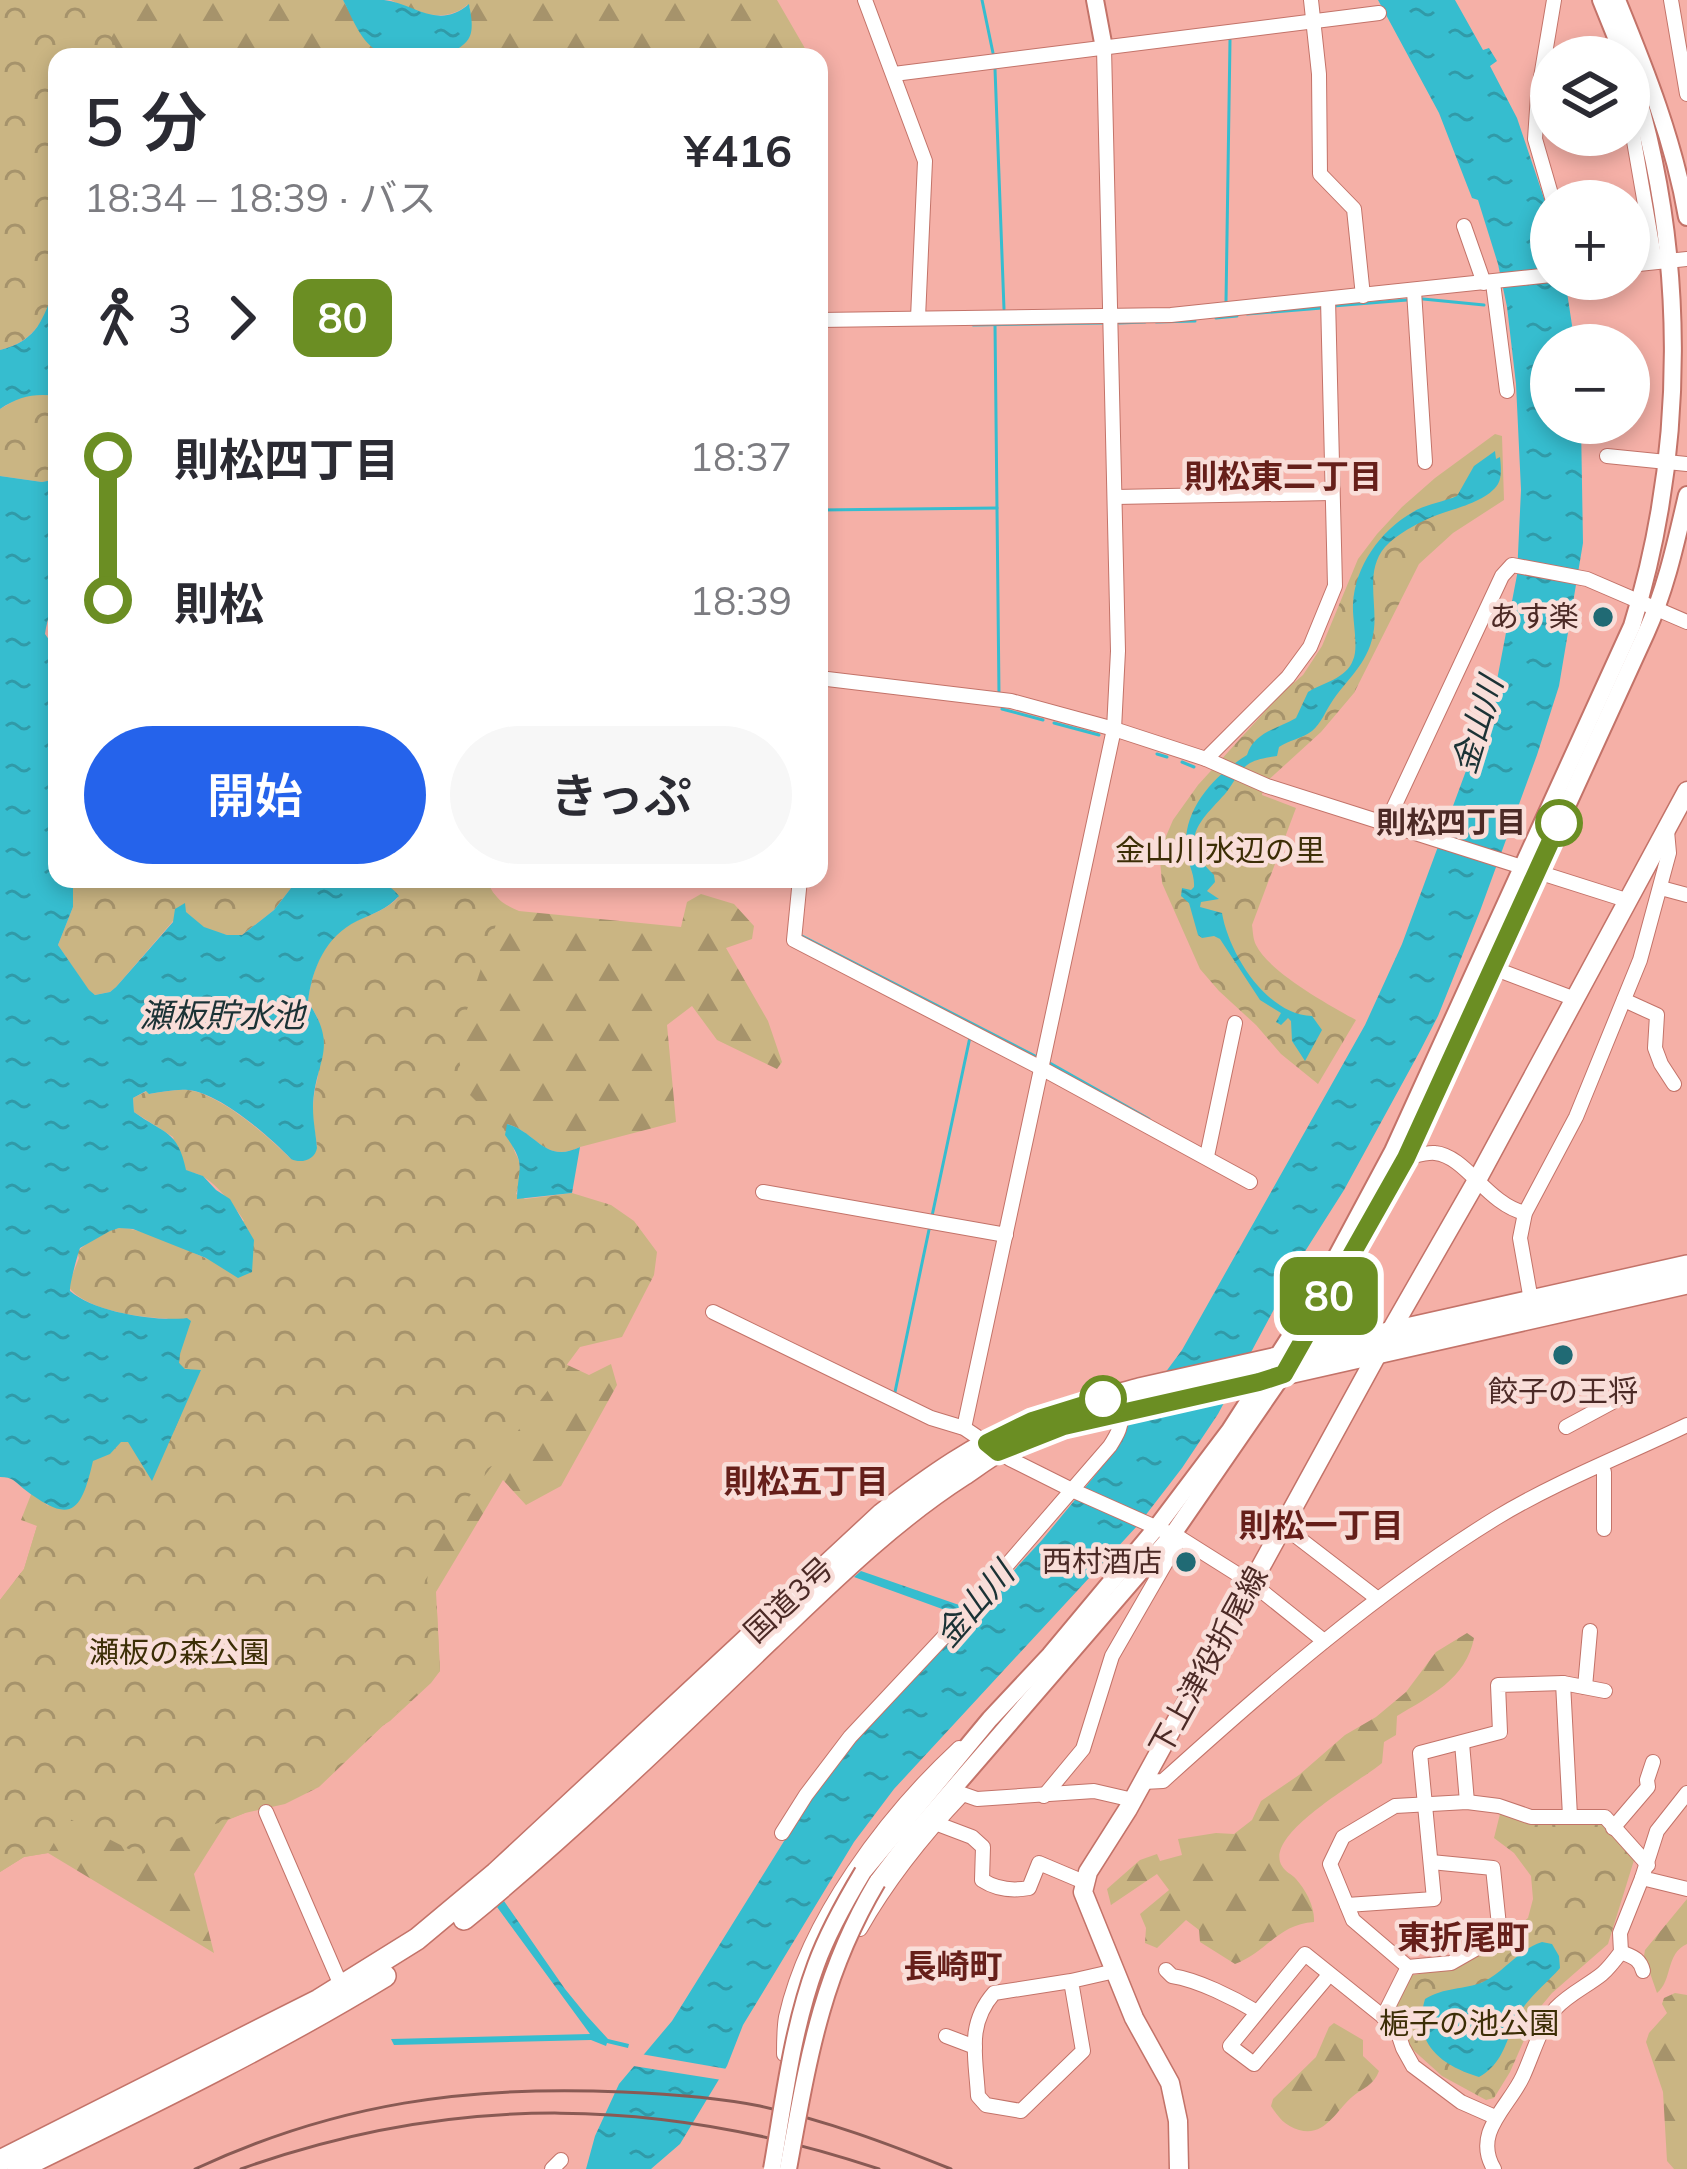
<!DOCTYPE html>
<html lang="ja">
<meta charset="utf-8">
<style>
:root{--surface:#fff;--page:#f7f7f7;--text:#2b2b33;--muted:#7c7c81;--accent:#2563eb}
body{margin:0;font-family:Mulish,"Noto Sans JP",sans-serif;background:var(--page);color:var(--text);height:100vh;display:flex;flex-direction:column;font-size:45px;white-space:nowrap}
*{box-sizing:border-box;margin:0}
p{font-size:39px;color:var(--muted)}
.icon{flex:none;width:66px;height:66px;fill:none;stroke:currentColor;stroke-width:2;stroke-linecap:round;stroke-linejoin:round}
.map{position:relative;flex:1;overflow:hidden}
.drawer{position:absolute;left:48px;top:48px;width:780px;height:840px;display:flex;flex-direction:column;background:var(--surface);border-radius:24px;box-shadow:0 6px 18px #0003}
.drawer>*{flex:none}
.badge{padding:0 24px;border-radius:18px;font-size:42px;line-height:78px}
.fabs{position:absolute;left:1530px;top:36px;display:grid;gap:24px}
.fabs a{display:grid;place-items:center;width:120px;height:120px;border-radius:50%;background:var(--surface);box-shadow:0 6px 18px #0003;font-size:60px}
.map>.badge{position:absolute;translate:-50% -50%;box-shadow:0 0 0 6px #fff}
.legs{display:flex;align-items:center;gap:18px;height:132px;padding:0 36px;font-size:39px}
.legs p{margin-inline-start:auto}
.overview{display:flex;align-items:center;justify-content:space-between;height:204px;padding:0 36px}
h1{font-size:66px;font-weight:600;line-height:90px}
.primary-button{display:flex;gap:24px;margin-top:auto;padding:24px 36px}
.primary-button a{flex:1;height:138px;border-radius:72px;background:var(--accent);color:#fff;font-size:48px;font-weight:600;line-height:138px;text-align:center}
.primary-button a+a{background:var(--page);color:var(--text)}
ul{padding:0 36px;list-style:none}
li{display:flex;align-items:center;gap:42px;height:144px;font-size:45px}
li i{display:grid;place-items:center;width:18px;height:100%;margin:0 15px;background:currentColor}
li i::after{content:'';width:30px;height:30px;margin:-15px;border:9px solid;border-radius:50%;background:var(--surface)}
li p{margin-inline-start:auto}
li:first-child i{background:linear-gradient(#0000 50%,currentColor 0)}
li:last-child i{background:linear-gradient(currentColor 50%,#0000 0)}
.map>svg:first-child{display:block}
.forest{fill:url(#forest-firs)}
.park{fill:url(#park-crowns)}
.water{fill:url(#water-ripples)}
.pier{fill:#f5b0a7}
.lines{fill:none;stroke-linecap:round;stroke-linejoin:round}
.stream{stroke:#36bdcf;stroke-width:3}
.minor-casing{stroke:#c37369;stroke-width:16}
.tertiary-casing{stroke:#c37369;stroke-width:20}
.secondary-casing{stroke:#c37369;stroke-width:21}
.trunk-casing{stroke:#c37369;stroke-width:24}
.minor{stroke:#fff;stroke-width:14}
.tertiary{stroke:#fff;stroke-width:16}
.secondary{stroke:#fff;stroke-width:18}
.trunk{stroke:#fff;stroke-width:21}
.rail{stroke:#895a54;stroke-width:3}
.tertiary-bridge-casing{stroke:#c37369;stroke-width:20;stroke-linecap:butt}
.tertiary-bridge{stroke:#fff;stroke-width:16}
.line-1-casing{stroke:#fff;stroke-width:27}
.line-1{stroke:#6b8e23;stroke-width:18}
.poi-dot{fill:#206a74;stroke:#f9ded9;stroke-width:4.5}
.stop-1-dot{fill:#fff;stroke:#6b8e23;stroke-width:6}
.labels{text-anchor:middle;stroke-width:9;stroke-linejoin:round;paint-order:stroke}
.poi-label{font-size:30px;fill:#4c2a26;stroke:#f9ded9;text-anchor:end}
.stop-label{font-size:30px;font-weight:bold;fill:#4c2a26;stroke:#f9ded9;text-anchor:end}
.park-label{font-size:30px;fill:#3c2e06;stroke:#f9ded9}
.street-label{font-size:30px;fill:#4c2a26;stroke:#f9ded9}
.neighbourhood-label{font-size:33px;font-weight:bold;fill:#661f1a;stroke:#f9ded9}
.water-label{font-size:33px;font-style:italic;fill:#1b3235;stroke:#f9ded9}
</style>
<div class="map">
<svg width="1687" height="2169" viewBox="0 0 1687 2169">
<defs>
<pattern id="forest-firs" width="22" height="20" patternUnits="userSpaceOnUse" patternTransform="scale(3)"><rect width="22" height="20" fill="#cab583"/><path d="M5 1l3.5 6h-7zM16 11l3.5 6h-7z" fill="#a6936b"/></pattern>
<pattern id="park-crowns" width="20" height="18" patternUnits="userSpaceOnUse" patternTransform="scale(3)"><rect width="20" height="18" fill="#cab583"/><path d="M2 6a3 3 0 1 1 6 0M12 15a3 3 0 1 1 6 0" fill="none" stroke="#a6936b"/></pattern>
<pattern id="water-ripples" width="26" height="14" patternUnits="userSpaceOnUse" patternTransform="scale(3)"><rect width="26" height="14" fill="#36bdcf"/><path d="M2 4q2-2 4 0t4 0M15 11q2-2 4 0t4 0" fill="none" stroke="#309aa8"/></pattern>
</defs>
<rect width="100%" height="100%" fill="#f5b0a7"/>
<g class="forest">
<path d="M0,0H343C360,30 362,45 397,57H57V286L0,350Z"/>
<path d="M391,0H777L810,57H443C473,38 469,42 470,7L467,5C446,24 413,13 391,0Z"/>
<path d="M380,879H488C491,897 503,904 519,911L681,927L687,902L701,894L734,904L754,926L752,939L726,948L768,1021L782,1062L777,1069L717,1040L692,1006L667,1025L676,1122L580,1147C544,1164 538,1133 507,1124L521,1176L516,1194L544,1354L589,1375L611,1364L617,1385L561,1486L526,1505L503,1480L436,1592L440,1671L431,1683L390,1721L245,1813L228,1820L194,1874L214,1953L48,1853L24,1857L0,1872V1600L24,1569L37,1526L21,1520L32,1492L48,1506L206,1258L317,1148L319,1016L399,896Z"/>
<path d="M1467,1633L1474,1638C1466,1679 1430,1696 1397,1716L1396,1735L1384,1742L1382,1763C1363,1780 1262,1834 1282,1866C1285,1872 1292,1874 1296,1879C1306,1890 1315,1907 1314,1922C1278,1924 1266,1953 1235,1964L1200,1942L1199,1930L1186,1920L1157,1948L1145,1943L1146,1928L1140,1914L1169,1890L1157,1874L1111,1905L1107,1889L1140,1860L1157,1854L1160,1861L1182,1855L1178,1839L1216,1833L1234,1834L1252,1820L1261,1801L1299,1775L1345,1735L1376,1717L1406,1692L1436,1652Z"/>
<path d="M1687,1899V1944C1665,1954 1673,1980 1657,1993L1644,1956L1645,1950Z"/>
<polygon points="1675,1993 1687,1995 1687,2169 1674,2169 1667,2161 1663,2092 1646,2042 1649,2033 1667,2013 1662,2004 1664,1998"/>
<path d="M1334,2023L1363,2040V2056L1379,2071C1374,2085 1363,2088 1352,2097C1335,2112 1325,2137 1299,2130C1285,2126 1278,2117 1271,2106L1273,2099L1316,2057L1329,2027Z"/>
</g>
<g class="park">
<path d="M0,0H98L119,57H57V286L54,288C46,320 33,342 0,350Z"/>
<polygon points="34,394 57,396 57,479 42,482 0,476 0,409 19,398"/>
<path d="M1495,434L1502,436L1504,500L1453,533L1419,564L1354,693L1321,732L1264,784L1262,795L1296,808L1252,925C1253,932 1253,939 1256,945C1269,972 1329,1005 1356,1020L1318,1084L1281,1054L1256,1025L1219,991L1200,969L1162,883L1160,860L1164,841L1173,820L1198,785L1281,694L1303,675L1322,646L1358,559L1377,534L1402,507L1435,478Z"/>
<polygon points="79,879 298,879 274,910 242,935 227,935 173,921 116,987 110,992 95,995 89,991 58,945 73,907 73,885"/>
<path d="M380,879H488L490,889L503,904L455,1045L467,1092L504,1129C515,1162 526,1152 516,1194L525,1199L572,1193L611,1205L634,1221L657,1252L654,1275L622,1337L580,1347L432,1547L427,1581L437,1610L440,1671L319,1787L285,1804L245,1813L186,1835L140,1855L68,1818L48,1853L24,1857L0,1872V1600L24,1569L44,1503L48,1506L73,1508L81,1502L93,1461L110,1454L120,1442L128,1441L153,1480L200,1370L184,1369L179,1363C180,1347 188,1334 187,1318C157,1321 86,1313 68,1286L79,1258L77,1252C88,1242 104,1230 119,1228C137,1226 186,1249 203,1257C225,1268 219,1273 247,1275L252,1272C253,1262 256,1251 254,1241C249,1222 220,1187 204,1177C198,1173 191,1173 185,1170L173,1137L134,1112L133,1098L147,1091L150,1094C162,1092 176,1089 188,1090C220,1094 268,1136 291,1159L317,1148C316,1135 312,1121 313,1108C315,1063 339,1046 308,1002C311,975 322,941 347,926C366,914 380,915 398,898L396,890Z"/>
<polygon points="1501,1810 1603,1822 1635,1857 1608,1944 1552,1993 1537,2011 1510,2072 1494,2098 1486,2100 1442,2076 1411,2048 1392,2005 1408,1976 1453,1968 1505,1937 1528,1918 1533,1899 1531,1876 1514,1853 1494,1838"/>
</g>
<g class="water">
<path d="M343,0C356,0 371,0 384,0C413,3 438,31 469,4C471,15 475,32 467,41C448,63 398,63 375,49C360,40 351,15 343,0Z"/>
<polygon points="1378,0 1455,0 1483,50 1489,48 1497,61 1490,66 1517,118 1551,219 1551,279 1565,279 1575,345 1551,345 1551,423 1581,423 1583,543 1559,686 1537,755 1480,911 1438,1016 1420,1051 1344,1190 1304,1253 1218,1414 1182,1468 1138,1525 894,1789 854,1842 743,2025 727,2066 680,2144 651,2169 586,2169 595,2136 619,2084 672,2021 799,1817 844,1754 1042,1540 1097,1473 1122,1437 1131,1419 1182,1350 1365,1025 1402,944 1477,741 1497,680 1517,575 1521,490 1516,384 1507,307 1498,264 1478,200 1472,198 1439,113"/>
<path d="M56,286L57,396C35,393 19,396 0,409V350C39,340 42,319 56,286Z"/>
<path d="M1495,451L1496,459L1500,457C1501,466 1502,477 1498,484C1486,503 1451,509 1432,517C1416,524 1397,534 1385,547C1365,570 1377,602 1374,629C1370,661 1350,676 1333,700C1326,710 1321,724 1312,731C1301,739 1289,740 1279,747L1277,756C1269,757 1257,759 1250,763C1240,768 1232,786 1225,794C1197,824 1178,841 1214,875L1215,882L1207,891L1219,899L1201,902L1200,907L1222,913C1229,954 1267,1015 1312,1016L1322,1030L1305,1061L1292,1041L1291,1021L1288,1018L1281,1025L1276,1022L1281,1013L1260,1000L1220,939L1214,936L1202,938L1198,935L1189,903L1181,896L1182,888L1191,890L1194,887C1195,873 1187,863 1186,849C1183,808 1215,775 1247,755C1254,732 1277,729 1296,718L1308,692C1324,682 1346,679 1353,660C1359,648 1352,619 1353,604C1355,566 1380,531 1413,512C1426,504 1443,502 1457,496L1474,466Z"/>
<path d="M0,476L42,482L57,479V542C52,557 58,568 57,583C56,600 47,617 45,634L52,644L57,646V879H79L73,885V907L58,945L89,990L95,995L110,992L116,987L173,922L175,909L185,903L186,912L204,927L227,935H242L274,910L298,879C329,879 380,869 399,896C386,910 374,913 357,921C326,936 312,968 308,1002C340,1049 314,1061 313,1108C313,1121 316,1135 317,1148C315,1160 301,1164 291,1159C269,1136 220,1093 188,1090C176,1089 162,1092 149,1094L146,1091L133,1098L134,1112C164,1134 178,1130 186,1170L203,1176L216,1190L230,1199L254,1240L252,1272L238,1278L206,1258L133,1229L119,1228L110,1231L80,1248C78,1253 69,1286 70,1291C94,1312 156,1322 187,1318L191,1321L180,1354L179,1363L185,1369L201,1370L152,1481L128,1442H121L110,1454L93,1461C81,1513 71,1525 24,1489C14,1481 13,1477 0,1477Z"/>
<path d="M507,1124C537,1132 544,1164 580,1147L572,1193L517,1199C518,1166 527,1165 505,1135Z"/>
<polygon points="861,1571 962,1606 956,1614 854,1577"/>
<polygon points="504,1901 565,1989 587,2016 608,2039 629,2044 628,2048 607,2043 606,2046 591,2040 394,2045 391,2039 590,2034 497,1907"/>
<path d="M1542,1942L1552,1944L1559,1956L1560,1968C1547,1983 1531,1995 1520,2012C1506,2036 1506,2062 1479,2077C1440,2065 1412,2043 1425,1999C1444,1987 1464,1990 1483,1982C1505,1971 1518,1950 1542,1942Z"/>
</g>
<polygon class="pier" points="635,2053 727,2069 722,2080 627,2065"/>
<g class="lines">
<g class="stream">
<polyline points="982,0 993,53"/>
<polyline points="995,69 1004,309"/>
<polyline points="1423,299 1484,305"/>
<polyline points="1226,302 1230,40"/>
<polyline points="1333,306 1407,300"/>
<polyline points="1247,314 1322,308"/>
<polyline points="1216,318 1237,316"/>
<polyline points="1156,322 1195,321"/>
<polyline points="1119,323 1145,322"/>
<polyline points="995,324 999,694"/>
<polyline points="973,325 1103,323"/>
<polyline points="819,510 997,508"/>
<polyline points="1002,709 1043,720"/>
<polyline points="1054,723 1099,735"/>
<polyline points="1157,754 1167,757"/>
<polyline points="1182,762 1194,767"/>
<polyline points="802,936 1039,1058"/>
<polyline points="1048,1062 1149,1119"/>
<polyline points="932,1216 970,1037"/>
<polyline points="895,1392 930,1225"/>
</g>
<defs>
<g id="minor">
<polyline points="865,0 925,161 918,318"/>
<polyline points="1311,0 1319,74 1320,174 1354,209 1363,296"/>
<polyline points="1671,0 1687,94"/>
<polyline points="894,74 1379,13"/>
<polyline points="1639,98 1632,104 1634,141 1655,262"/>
<polyline points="1553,201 1535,139 1538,95 1554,0"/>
<polyline points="1464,226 1484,283"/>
<polyline points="1629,265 1687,259"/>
<polyline points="1493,283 1507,391"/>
<polyline points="1414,291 1425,462"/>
<polyline points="819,320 1171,315 1551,275"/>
<polyline points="1607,456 1687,464"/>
<polyline points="1115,497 1331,493"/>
<polyline points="819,678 1011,701 1114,729 1206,759 1267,786 1626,900"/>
<polyline points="1206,759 1288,677 1310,647 1335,586 1328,299"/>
<polyline points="1386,824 1502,576 1512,565 1587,579 1687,622"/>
<polyline points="800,879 794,940 1041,1068 1250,1182"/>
<polyline points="1661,888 1687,895"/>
<polyline points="1493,968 1575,999"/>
<polyline points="1624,1000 1657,1015 1655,1048 1661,1064 1674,1084"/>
<polyline points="1207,1156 1235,1023"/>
<path d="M1406,1158C1415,1156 1427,1152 1435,1153C1466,1156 1487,1204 1525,1213"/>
<polyline points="763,1192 1006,1235"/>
<polyline points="1532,1306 1520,1238 1525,1213 1576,1117 1640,960 1669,853 1667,831"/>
<polyline points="713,1312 931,1418 964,1428 1010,1459 1072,1490 1180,1538 1253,1584 1324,1641"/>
<polyline points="1566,1427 1631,1392"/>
<polyline points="964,1428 1114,729 1118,651 1104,48"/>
<polyline points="1604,1472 1604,1529"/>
<polyline points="1283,1526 1378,1599"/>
<polyline points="1563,1683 1605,1691"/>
<polyline points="1585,1687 1590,1631"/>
<polyline points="1462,1743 1467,1802"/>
<path d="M1143,1782L1163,1781C1268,1686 1376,1592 1496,1518C1555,1482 1625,1455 1687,1425"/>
<polyline points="957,1792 977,1799 1094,1791 1133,1800"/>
<polyline points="1687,1793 1657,1831 1642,1878 1687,1889"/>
<polyline points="1044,1796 1083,1749 1112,1656 1180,1538"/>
<polyline points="266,1812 343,1990"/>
<path d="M935,1823L972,1837L983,1847L982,1880C996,1889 1013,1891 1029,1888L1039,1863L1084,1882"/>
<polyline points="1613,1828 1648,1787 1647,1780 1653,1762"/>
<path d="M782,1833L806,1795L850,1737L955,1625L1110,1446C1117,1435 1123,1425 1121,1411"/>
<polyline points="1431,1862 1493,1868 1500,1935 1451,1963 1408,1967 1353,1920 1330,1864 1343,1837 1395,1806 1467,1802 1499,1806 1531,1817 1605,1817 1648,1865"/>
<polyline points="1347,1905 1434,1899 1420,1753 1500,1732 1498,1685 1563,1683 1570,1816"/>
<path d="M860,1929C888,1880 923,1836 962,1795"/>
<path d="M1621,1952C1632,1957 1640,1958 1643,1971"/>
<path d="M1166,1970L1172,1976C1198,1980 1234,1998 1257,2012"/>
<polyline points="1329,1975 1254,2064 1230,2046 1305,1954 1396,2027 1403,2048 1413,2066 1461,2102 1495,2117"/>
<path d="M1071,1981L1083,2051L1021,2111L986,2105L978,2096C976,2057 966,2025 994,1993L1071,1981L1115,1971"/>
<polyline points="1383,2017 1408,1967"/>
<polyline points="946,2036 975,2047"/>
<path d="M796,2058L784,2054C784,2042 784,2029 786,2017C808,1919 887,1815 959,1748"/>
<polyline points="552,2169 561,2160"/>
<path d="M1494,2169C1472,2132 1509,2107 1523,2076C1534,2052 1539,2029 1556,2008C1569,1994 1587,1986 1602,1974C1609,1968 1615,1960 1621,1952L1620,1933L1642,1878"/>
</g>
<g id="tertiary">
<polyline points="1095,0 1104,48"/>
<polyline points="1601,0 1624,57"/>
<path d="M1617,0C1646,71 1674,141 1687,217"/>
<path d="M863,1872L990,1719L1050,1655L1156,1528L1230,1430L1288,1340L1317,1293L1393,1151L1632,626C1687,449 1687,245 1629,68"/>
<path d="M877,1882L909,1840L1173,1534L1297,1354L1406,1158L1646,633C1666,589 1676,542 1687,495"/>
</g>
<polyline id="secondary" points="1179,2169 1178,2121 1170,2083 1134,2018 1083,1892 1088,1872 1128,1809 1378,1353 1476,1182 1687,791"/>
<g id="trunk">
<path d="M464,1919C570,1832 669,1736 768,1641C830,1582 890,1522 963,1475C975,1467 988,1457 1001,1450C1091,1407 1191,1405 1284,1374L1687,1283"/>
<path d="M0,2161L319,2000L417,1939L496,1873L882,1514C929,1478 977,1444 1032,1421C1067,1407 1103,1399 1139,1389L1687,1266"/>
<path d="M18,2169C142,2108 267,2048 385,1976"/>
</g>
</defs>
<use href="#minor" class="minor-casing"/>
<use href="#tertiary" class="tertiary-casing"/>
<use href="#secondary" class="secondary-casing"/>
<use href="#trunk" class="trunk-casing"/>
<use href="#minor" class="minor"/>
<use href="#tertiary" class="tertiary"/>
<use href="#secondary" class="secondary"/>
<use href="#trunk" class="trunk"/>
<g class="rail">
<path d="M195,2169C337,2103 468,2085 623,2092C669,2094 715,2097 760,2106C825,2120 889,2144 951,2169"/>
<path d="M241,2169C456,2092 664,2097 879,2169"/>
</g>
<defs>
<g id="tertiary-bridge">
<path d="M772,2169C784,2101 792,2030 816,1965C828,1932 845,1902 863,1872"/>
<path d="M788,2169C808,2061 820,1978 877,1882"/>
</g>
</defs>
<use href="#tertiary-bridge" class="tertiary-bridge-casing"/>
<use href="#tertiary-bridge" class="tertiary-bridge"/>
</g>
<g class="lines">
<defs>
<polyline id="line-1" points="1103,1399 1032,1421 987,1443 998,1452 1064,1426 1259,1382 1284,1374 1406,1158 1559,823"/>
</defs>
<use href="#line-1" class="line-1-casing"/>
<use href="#line-1" class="line-1"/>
</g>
<g class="poi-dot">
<circle cx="1603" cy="617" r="12"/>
<circle cx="1563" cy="1355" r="12"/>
<circle cx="1186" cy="1562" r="12"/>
</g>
<g class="stop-1-dot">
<circle cx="1559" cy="823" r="21"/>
<circle cx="1103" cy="1399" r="21"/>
</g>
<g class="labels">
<g class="poi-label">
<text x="1579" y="627">あす楽</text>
<text x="1563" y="1402" text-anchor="middle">餃子の王将</text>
<text x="1162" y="1572">西村酒店</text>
</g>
<g class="stop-label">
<text x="1526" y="833">則松四丁目</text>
</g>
<g class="park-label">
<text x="1220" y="861">金山川水辺の里</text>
<text x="179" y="1663">瀬板の森公園</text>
<text x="1469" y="2034">梔子の池公園</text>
</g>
<g class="street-label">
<text transform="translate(789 1600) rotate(-43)" y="10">国道3号</text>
<text transform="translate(1209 1661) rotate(-61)" y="10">下上津役折尾線</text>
</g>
<g class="neighbourhood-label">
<text x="1283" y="488">則松東二丁目</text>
<text x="806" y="1493">則松五丁目</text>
<text x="1321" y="1537">則松一丁目</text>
<text x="1463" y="1949">東折尾町</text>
<text x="953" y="1978">長崎町</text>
</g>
<g class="water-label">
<text transform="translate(1477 725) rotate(-73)" y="12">金山川</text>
<text x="222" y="1027">瀬板貯水池</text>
<text transform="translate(974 1604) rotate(-49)" y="12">金山川</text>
</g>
</g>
</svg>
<div class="fabs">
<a><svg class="icon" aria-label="layers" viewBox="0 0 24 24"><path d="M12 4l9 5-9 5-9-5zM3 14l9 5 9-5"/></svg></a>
<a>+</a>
<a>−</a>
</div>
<b class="badge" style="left:1329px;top:1296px;background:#6b8e23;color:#fff">80</b>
<section class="drawer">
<div class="overview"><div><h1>5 分</h1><p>18:34 – 18:39 · バス</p></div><b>¥416</b></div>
<div class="legs"><svg class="icon" aria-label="walk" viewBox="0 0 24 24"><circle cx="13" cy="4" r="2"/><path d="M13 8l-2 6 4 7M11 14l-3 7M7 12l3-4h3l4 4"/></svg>3<svg class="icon" aria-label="forward" viewBox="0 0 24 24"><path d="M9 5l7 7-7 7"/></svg><b class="badge" style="background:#6b8e23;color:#fff">80</b></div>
<ul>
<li><i style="color:#6b8e23"></i><b>則松四丁目</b><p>18:37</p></li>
<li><i style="color:#6b8e23"></i><b>則松</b><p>18:39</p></li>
</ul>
<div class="primary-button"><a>開始</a><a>きっぷ</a></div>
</section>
</div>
